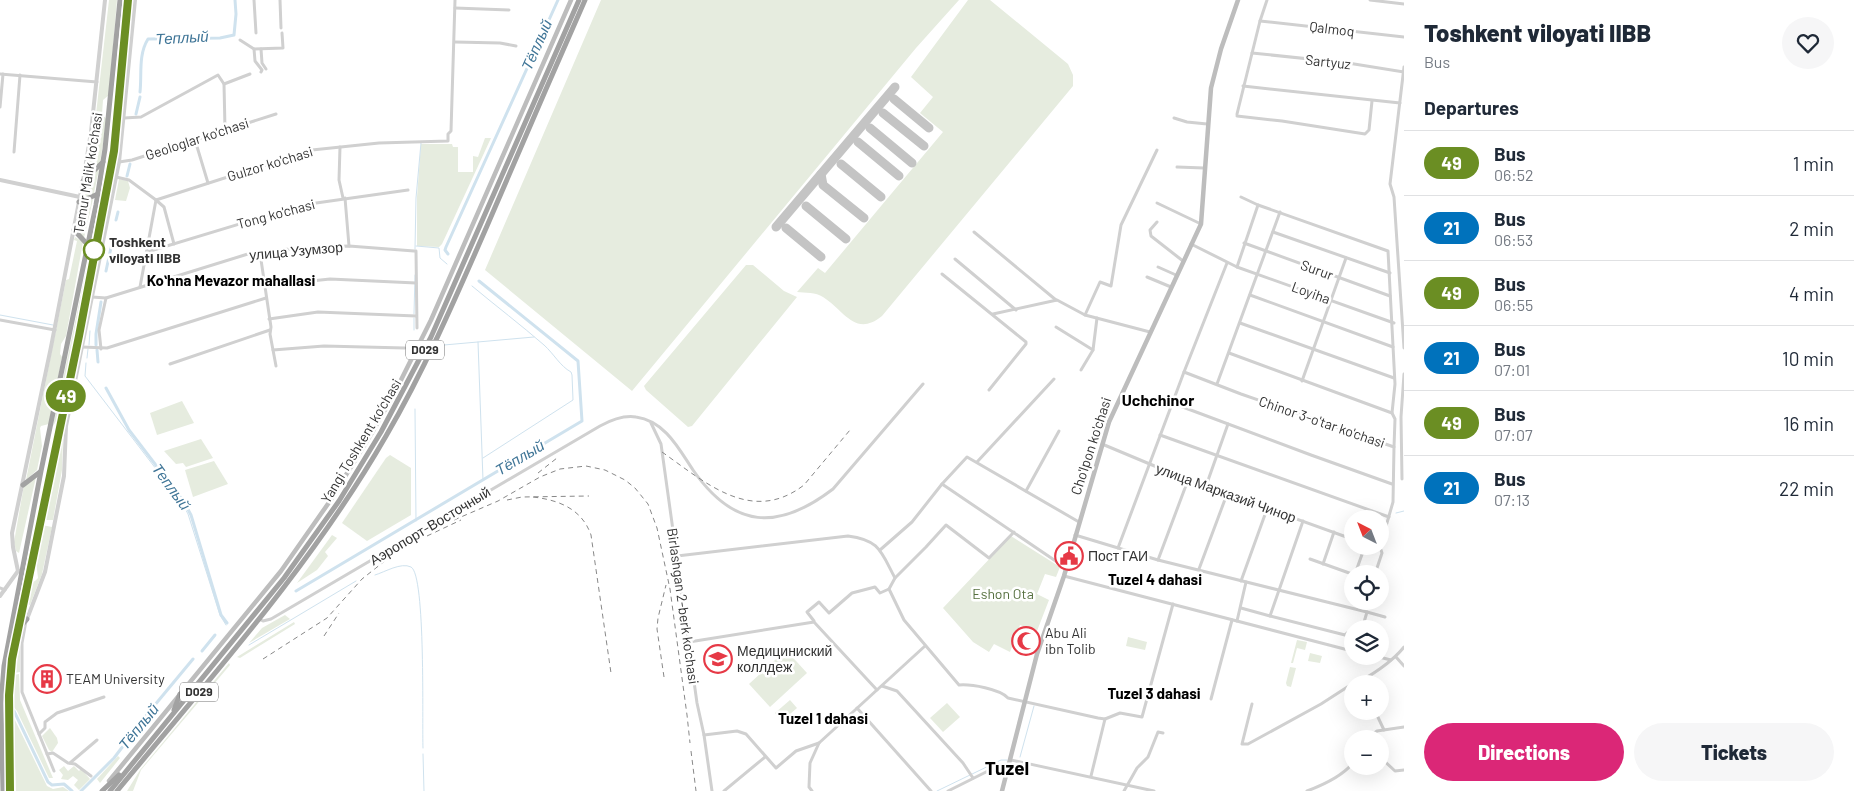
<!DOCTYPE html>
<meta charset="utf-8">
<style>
:root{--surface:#fff;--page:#f6f6f7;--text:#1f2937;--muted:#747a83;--line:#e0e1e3;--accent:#db2777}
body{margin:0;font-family:Barlow,sans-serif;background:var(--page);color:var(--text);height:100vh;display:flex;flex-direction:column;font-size:19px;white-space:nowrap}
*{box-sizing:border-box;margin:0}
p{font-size:16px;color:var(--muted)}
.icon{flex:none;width:28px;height:28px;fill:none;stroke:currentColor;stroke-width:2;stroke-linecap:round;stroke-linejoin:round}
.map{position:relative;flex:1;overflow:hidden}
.side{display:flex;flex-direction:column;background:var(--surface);width:450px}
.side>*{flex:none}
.badge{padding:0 10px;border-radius:16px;font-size:18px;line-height:32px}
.needle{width:32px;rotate:318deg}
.buttons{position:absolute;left:1344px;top:510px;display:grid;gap:10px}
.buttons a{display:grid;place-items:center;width:45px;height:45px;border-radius:50%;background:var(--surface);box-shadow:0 5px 20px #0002;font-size:25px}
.map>.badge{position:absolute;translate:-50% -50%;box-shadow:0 0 0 2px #fff}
h2{padding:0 20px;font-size:19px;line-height:45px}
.round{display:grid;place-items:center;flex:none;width:52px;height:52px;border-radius:26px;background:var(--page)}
.head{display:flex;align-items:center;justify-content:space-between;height:85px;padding:0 20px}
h1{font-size:24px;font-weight:800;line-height:38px}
.button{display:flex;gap:10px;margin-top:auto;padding:10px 20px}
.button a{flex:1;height:58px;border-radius:30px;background:var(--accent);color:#fff;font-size:20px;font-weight:800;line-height:58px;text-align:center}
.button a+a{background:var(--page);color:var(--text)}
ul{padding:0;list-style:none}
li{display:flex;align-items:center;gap:15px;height:65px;padding:0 20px;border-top:1px solid var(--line)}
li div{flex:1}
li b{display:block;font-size:19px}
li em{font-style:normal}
li .badge{min-width:55px;font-weight:700;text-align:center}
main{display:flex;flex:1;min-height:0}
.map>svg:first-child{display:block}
.green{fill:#e6ecdf}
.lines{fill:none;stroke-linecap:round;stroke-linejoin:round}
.stream{stroke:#cfe2ee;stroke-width:1}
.canal{stroke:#cfe2ee;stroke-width:3}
.taxiway{stroke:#c4c4c4;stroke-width:9}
.minor{stroke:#d0d0d0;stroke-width:3}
.tertiary{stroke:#d0d0d0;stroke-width:4}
.secondary{stroke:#bdbdbd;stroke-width:4.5}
.trunk{stroke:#a2a2a2;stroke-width:5}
.rail{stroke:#888;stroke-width:1;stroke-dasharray:5 4;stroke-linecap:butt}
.line-casing{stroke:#fff;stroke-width:11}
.line{stroke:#6b8e23;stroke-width:8}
.stop-dot{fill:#fff;stroke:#6b8e23;stroke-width:2.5}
.labels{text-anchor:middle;stroke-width:5;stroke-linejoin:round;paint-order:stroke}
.shield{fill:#fff;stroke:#707070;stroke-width:1}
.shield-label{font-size:12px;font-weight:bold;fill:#333}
.street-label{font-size:14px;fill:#333;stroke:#fff}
.stop-label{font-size:14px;font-weight:bold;fill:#333;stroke:#fff;text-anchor:start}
.poi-label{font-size:14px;fill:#333;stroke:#fff;text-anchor:start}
.park-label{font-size:14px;fill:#56703f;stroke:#fff}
.water-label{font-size:15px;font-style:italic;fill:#3f7597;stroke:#fff}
.neighbourhood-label{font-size:15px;font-weight:bold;fill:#000;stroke:#fff}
.quarter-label{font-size:16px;font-weight:bold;fill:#000;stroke:#fff}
.district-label{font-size:19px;font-weight:bold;fill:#000;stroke:#fff}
</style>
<main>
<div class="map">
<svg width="1404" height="791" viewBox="0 0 1404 791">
<rect width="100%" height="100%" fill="#fff"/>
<g class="green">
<polygon points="109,0 117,0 109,95 103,100 102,114 107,120 100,163 87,175 96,114"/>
<polygon points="123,0 125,0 117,92 116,91"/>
<polygon points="601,0 959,0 916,48 632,391 485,270"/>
<path d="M968,0H990L1068,64L1073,75V86L882,316C855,338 844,310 823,297C816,292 805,293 797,292L818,268L825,273L943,132L920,113L933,97L911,77Z"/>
<polygon points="117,101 112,149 102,205 58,418 53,426 100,204"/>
<polygon points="485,138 491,138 442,244 439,247 417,246 417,197 421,144 452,144 453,147 458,147 458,172 473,172 473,156 478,157"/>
<polygon points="99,169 94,193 83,199 87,179"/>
<polygon points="119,179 128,181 130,188 126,201 115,200"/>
<polygon points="93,199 84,238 78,233 84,202"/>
<polygon points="75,237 83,242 66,336 61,344 60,354 62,357 49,424 41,426 40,428 42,446 37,470 26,480 66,280 69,279 77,241 74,240"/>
<polygon points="746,265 753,265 784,291 797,297 692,426 688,427 646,390 644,386"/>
<polygon points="71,391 63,432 62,470 53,520 46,520 44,517 69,393"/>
<polygon points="182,401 194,423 157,435 150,413"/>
<polygon points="201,439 213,458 186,467 183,463 176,464 164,451"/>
<polygon points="390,455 411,468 411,515 367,541 342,523 386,458"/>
<polygon points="214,461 228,484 193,497 185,470"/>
<polygon points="36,477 19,553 16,551 14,542 24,485"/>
<polygon points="42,525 52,527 42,574 30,605 28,604 30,583 35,581 38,578 36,561"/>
<polygon points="332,535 337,538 325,552 328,556 317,570 297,583"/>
<polygon points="1011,536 1060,567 1056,577 1045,574 1037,594 1049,600 1037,631 1020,625 1010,652 994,644 989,652 973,642 943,608"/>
<polygon points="285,615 290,619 249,643 262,628"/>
<polygon points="294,622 295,624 240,658 237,657"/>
<polygon points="22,628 20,648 20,672 14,673 18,647 17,646"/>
<polygon points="1128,637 1147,642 1145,650 1126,646"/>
<polygon points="1297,640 1307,642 1305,650 1297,648 1293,663 1291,663"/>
<polygon points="786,650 807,673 770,707 749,684"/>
<polygon points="1310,653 1322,656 1320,663 1308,661"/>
<polygon points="229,663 230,665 141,770 133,791 127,791 140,770"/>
<polygon points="1290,667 1296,668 1291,687 1287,686 1286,683"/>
<polygon points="19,674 20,700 53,778 49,778 17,711 13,706 14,675"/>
<polygon points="790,700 797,708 782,721 775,713"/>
<polygon points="947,703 960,717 943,732 930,718"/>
<polygon points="13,716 47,786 53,789 63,787 69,791 16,791"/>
<polygon points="50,728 57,738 58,743 52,752 49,750 42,736"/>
<polygon points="118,756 120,758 100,783 97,779"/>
<polygon points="64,766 68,771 74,766 79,771 81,769 90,779 79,790 74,785 78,780 73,776 68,780 61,779 63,775 59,770"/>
</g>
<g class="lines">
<g class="stream">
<polyline points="416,246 439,248 440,258 447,264"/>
<polyline points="415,249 416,198 421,143"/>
<path d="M472,286C496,306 521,325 544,345C554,354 560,366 571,372L572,375L573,400L483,458"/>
<polyline points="414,314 415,275"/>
<polyline points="0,315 53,325"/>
<polyline points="414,330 414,318"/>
<polyline points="478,342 483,480"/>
<polyline points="89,345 90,331"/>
<polyline points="444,345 534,337"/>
<polyline points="87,358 88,349"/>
<polyline points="86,363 85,376 182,503 188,514 220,615 226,625"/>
<polyline points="415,409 416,521"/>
<polyline points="1396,513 1404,511"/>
<path d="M375,575C385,572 401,562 411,567C426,575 422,725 423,748"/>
<polyline points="249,645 356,581"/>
<polyline points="423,754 424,791"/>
<polyline points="1020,757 1034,706"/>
<polyline points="937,791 1001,760 1007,760"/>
</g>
<g class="canal">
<path d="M140,92C142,75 138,55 148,39L220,38L234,35L236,14L235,0"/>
<polyline points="136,114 140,97"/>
<polyline points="127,176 130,164"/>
<polyline points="116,220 118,212"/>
<polyline points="448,254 445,250 446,247 558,0"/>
<polyline points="106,271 112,243"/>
<polyline points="96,345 96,334 101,302"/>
<polyline points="97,350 98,362"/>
<polyline points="106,388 129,430 184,502 191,515 221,615 227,623"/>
<polyline points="296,591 582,421 578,361 479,281"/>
<polyline points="202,651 215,635"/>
<polyline points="14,711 48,782 52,785 64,784 72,791"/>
<polyline points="81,791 114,758 149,712 193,659"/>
</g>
<g class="taxiway">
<polyline points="894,99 929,128"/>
<polyline points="883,113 924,146"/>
<polyline points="870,128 912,163"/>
<polyline points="858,142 899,176"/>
<polyline points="841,164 881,197"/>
<polyline points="821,174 823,185 864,218"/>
<polyline points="806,206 846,239"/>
<polyline points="776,227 895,87"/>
<polyline points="786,228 821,257"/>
</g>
<g class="minor">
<polyline points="254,0 256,33"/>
<polyline points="280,0 281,28"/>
<polyline points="1370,0 1404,4"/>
<polyline points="455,8 509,10"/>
<polyline points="1260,21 1404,37"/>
<polyline points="240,40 254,49"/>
<polyline points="455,42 500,43 516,46"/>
<polyline points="261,49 262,63 266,69"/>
<polyline points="1252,53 1348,63 1404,72"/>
<polyline points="1404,67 1390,184 1394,197 1404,348"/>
<polyline points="261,72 262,70 255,61 254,49 283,48 282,33"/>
<polyline points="0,74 97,82"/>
<polyline points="224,84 250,74"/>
<polyline points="1243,86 1400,103"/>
<polyline points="0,107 3,74"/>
<polyline points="1237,114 1260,21 1267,0"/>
<polyline points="1237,116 1282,121 1365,134 1369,130 1372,101"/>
<polyline points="124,118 141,117 218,75 224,84 225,129"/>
<polyline points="1174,118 1187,122 1207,124"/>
<polyline points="195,140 208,183"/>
<polyline points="340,147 339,180 343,198"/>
<polyline points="14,152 20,75"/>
<polyline points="119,162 132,160 276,114"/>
<polyline points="1177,167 1204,168"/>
<polyline points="116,177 129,180 156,200 312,150 379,143 448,141 448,134 451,131 455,0"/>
<polyline points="1241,197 1258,205 1388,251 1395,384 1392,413 1395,419 1394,447"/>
<polyline points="345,198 349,246"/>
<polyline points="1157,203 1201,224"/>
<polyline points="1157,222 1150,230 1151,236 1183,261"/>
<polyline points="974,232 1056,300"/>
<polyline points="1273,232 1390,273"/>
<polyline points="1244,243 1390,296"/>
<polyline points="1191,244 1237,267 1394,323"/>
<polyline points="147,252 302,205 408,190"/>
<polyline points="260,253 271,327 270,334 276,366"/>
<polyline points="955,259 1016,310"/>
<polyline points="1158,267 1176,275"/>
<polyline points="1237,267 1258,205"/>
<polyline points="942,274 1026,342 1026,344 989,390"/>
<polyline points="1147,277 1171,287"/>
<polyline points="265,286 330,279 416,283"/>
<polyline points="140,287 156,200 164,207 174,244"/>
<polyline points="1250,295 1393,347"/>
<polyline points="92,297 106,298 251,253 299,248 349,246 414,251 416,251 417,328"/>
<polyline points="993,314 1057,300 1085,315 1150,332"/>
<polyline points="1085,315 1100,282 1111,286 1121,225 1157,150"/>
<polyline points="269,319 318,312 416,316"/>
<polyline points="0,320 55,330"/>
<polyline points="1240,323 1394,378"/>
<polyline points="1056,327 1093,350"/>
<polyline points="82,347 107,348 266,298"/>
<polyline points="101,349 99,330 106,298"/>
<polyline points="273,350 324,346 405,348"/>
<polyline points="1229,353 1392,413"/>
<polyline points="170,364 270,330"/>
<polyline points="1081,370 1093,350 1097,318"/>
<polyline points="1184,372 1241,394 1394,447 1393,502 1380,547 1382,553 1375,574"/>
<polyline points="1302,381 1346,258"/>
<polyline points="1217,384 1280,212"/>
<polyline points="1172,403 1311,455 1392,484"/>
<polyline points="651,423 661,444 697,703 704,735 712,791"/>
<polyline points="1160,435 1389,517"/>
<polyline points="1102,444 1188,480 1352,539"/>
<polyline points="977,462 1054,379"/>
<polyline points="1402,479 1401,417 1404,374"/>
<polyline points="942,484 1066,568"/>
<polyline points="1206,486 1228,424"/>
<polyline points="1026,491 1059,431"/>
<polyline points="1075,535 1158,560 1367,612 1362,629"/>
<polyline points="1118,548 1184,372 1227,263"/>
<polyline points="880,550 912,522 942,484 967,457 1079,522"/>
<path d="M677,556L848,536C880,540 881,552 895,578L889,589L904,620L959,685C971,684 1000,689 1008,698L1098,718L1105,719L1120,713L1142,717L1173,604"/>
<polyline points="1310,559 1352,574"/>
<polyline points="1158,560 1188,480"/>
<polyline points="1323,564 1334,532"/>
<polyline points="1199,569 1227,494"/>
<polyline points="1355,574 1365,546"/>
<polyline points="1064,576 1352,651"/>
<polyline points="895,578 926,547 946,525 989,558 1014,532"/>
<polyline points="1241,581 1267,509"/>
<polyline points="0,588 5,590"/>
<polyline points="1350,590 1352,582"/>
<polyline points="1241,608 1270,616 1303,521"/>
<polyline points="1367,612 1385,617"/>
<polyline points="1270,616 1345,635 1347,633 1352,632"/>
<path d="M259,619L263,621L271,619L600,426C611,420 624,415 636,417C665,421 679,449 693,470C734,529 778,531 833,489L923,384"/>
<polyline points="26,621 22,643 22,692 54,771"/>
<polyline points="814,621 807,612 819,602 829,613 852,593 875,587 880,593 889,589"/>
<polyline points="1237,621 1246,582"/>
<polyline points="689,642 814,622 877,690"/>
<polyline points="1375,656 1391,660"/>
<polyline points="1396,657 1404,666"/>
<path d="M1353,684C1369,678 1393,661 1404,647"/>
<polyline points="882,686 897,691 963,763 973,778"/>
<polyline points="1211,699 1232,620"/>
<polyline points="1252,704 1242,744 1248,744 1321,704 1352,684"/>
<polyline points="857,708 931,791"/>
<polyline points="1375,711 1384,730"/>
<polyline points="39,734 45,728 45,722 57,713 104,697"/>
<polyline points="704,735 737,731 746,734 776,768 796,751 819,743"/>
<polyline points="1367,739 1377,731 1404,727"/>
<polyline points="47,754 53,753 68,763 75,764 91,776"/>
<polyline points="1380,757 1395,771 1404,770"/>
<polyline points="1011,760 1154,791"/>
<polyline points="70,763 97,740"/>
<polyline points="1091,776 1105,719"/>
<polyline points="724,791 765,757"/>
<polyline points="812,791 809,787 810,763 819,743 925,646"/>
<polyline points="948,791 986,772 1009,764"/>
<polyline points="1124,791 1137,768 1148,757 1158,732 1163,733"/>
<path d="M1307,791C1323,785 1341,777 1352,764"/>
</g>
<g class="tertiary">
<polyline points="0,180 80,197"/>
<polyline points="18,571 13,547 12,533 51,347 83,181 91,132 105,0"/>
<polyline points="0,596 18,571 20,571"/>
<polyline points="27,619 45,572 64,476 66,426 119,162 135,0"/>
</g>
<g class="secondary">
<polyline points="109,781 281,571 330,501 373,431 394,394 431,320 571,0"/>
<polyline points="1002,791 1037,654 1064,576 1109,422 1201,224 1211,88 1221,49 1238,0"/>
</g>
<g class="trunk">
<polyline points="83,181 103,162"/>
<polyline points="79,202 98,194"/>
<polyline points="74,230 88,245"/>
<polyline points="23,485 40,472"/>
<polyline points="19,628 27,619"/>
<polyline points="174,710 180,694"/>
<polyline points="3,791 1,703 4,666 41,471 96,205 105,149 120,0"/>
<polyline points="10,791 9,705 12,659 79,336 114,151 128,0"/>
<polyline points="102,791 119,775"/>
<polyline points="110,791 284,578 339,501 381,432 431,337 579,0"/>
<path d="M117,791C212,676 312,565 386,436C425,369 456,297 487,226C519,151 552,75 585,0"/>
</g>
<g class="rail">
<path d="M662,452C706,483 752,525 804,485L850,430"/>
<polyline points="538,473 557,458"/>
<path d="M533,497C559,500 582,509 591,535L611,673"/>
<polyline points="507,500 522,497 589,496"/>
<polyline points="454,520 498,501 540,477 560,469 586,466 605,470 625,480 635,488 648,504 657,528 670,589 687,715 690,743"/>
<polyline points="427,536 461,520"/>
<polyline points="324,636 339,613"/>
<polyline points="263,659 327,618 362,579 386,560"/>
<polyline points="664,677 657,629 658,618 666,585"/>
<polyline points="691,751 696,791"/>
</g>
</g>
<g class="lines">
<defs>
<polyline id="line" points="10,791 9,695 12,659 79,336 114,151 128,0"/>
</defs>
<use href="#line" class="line-casing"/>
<use href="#line" class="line"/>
</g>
<defs>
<symbol id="civic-ring" viewBox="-11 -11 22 22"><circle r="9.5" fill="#fff" stroke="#e63946" stroke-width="1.5"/><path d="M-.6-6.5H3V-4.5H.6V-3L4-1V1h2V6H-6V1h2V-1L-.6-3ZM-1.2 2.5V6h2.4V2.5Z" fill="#e63946"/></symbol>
<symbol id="mosque-ring" viewBox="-11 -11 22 22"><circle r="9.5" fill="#fff" stroke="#e63946" stroke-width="1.5"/><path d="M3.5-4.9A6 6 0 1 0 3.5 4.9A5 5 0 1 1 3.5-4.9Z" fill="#e63946"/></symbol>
<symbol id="university-ring" viewBox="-11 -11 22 22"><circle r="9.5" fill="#fff" stroke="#e63946" stroke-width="1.5"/><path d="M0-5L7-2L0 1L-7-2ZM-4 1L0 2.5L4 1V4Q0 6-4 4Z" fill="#e63946"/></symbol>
<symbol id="building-ring" viewBox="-11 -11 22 22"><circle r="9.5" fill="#fff" stroke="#e63946" stroke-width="1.5"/><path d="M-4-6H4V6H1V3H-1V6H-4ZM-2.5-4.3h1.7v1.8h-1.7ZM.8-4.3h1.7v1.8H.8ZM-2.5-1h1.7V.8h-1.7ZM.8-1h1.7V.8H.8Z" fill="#e63946"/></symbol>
</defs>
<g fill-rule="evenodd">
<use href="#civic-ring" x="1053" y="540" width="32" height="32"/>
<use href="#mosque-ring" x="1010" y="625" width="32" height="32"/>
<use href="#university-ring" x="702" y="643" width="32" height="32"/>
<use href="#building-ring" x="31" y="663" width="32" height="32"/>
</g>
<circle class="stop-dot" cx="94" cy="250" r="10"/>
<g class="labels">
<g class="shield">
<rect x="406" y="340.5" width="38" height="19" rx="4"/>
<rect x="180" y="682.5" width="38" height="19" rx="4"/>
</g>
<g class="shield-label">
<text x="425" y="354">D029</text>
<text x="199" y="696">D029</text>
</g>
<g class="street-label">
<text transform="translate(1332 29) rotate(7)" y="5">Qalmoq</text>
<text transform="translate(1328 62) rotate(6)" y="5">Sartyuz</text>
<text transform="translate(197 139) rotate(-18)" y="5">Geologlar ko'chasi</text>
<text transform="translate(270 164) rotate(-17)" y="5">Gulzor ko'chasi</text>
<text transform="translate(88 173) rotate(-81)" y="5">Temur Malik ko'chasi</text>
<text transform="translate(276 214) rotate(-15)" y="5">Tong ko'chasi</text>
<text transform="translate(296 251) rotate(-5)" y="5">улица Узумзор</text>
<text transform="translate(1317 270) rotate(20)" y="5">Surur</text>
<text transform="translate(1311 293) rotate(20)" y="5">Loyiha</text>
<text transform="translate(1322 422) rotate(19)" y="5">Chinor 3-o'tar ko'chasi</text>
<text transform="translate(361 441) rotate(-59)" y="5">Yangi Toshkent ko‘chasi</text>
<text transform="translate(1091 446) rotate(-72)" y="5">Cho'lpon ko'chasi</text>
<text transform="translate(1226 493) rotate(20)" y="5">улица Марказий Чинор</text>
<text transform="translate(430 526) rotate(-31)" y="5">Аэропорт-Восточный</text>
<text transform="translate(683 606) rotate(82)" y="5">Birlashgan 2-berk ko'chasi</text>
</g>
<g class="stop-label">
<text x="109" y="247">Toshkent<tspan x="109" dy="16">viloyati IIBB</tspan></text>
</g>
<g class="poi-label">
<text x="1088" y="561">Пост ГАИ</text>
<text x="1045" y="638">Abu Ali<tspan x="1045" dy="16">ibn Tolib</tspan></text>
<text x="737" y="656">Медициниский<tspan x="737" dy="16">коллдеж</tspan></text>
<text x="66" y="684">TEAM University</text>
</g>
<g class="park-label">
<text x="1003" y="599">Eshon Ota</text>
</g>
<g class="water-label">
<text transform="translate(182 38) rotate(-3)" y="5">Теплый</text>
<text transform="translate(537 45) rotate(-66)" y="5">Тёплый</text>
<text transform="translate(520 458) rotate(-31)" y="5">Тёплый</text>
<text transform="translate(171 487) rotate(54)" y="5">Теплый</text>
<text transform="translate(139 727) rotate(-51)" y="5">Тёплый</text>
</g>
<g class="neighbourhood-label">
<text x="231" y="286">Koʻhna Mevazor mahallasi</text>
<text x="1155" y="585">Tuzel 4 dahasi</text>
<text x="1154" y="699">Tuzel 3 dahasi</text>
<text x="823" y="724">Tuzel 1 dahasi</text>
</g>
<g class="quarter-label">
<text x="1158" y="406">Uchchinor</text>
</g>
<g class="district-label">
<text x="1007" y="775">Tuzel</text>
</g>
</g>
</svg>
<div class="buttons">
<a><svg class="needle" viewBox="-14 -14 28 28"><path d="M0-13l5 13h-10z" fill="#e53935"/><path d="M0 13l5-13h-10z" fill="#747a83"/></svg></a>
<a><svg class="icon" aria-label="locate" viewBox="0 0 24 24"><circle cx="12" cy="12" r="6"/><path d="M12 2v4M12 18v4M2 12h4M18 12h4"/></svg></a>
<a><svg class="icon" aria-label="layers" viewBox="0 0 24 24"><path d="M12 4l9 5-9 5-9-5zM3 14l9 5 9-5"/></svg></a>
<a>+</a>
<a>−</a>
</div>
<b class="badge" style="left:66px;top:396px;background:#6b8e23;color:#fff">49</b>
</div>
<section class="side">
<div class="head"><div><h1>Toshkent viloyati IIBB</h1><p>Bus</p></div><a class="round"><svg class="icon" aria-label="heart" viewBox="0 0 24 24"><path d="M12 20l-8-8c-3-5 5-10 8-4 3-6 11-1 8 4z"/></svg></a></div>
<h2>Departures</h2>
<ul>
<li><span class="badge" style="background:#6b8e23;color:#fff">49</span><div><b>Bus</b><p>06:52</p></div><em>1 min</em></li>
<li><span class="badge" style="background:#0072bc;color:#fff">21</span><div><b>Bus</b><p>06:53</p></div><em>2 min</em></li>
<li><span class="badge" style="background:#6b8e23;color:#fff">49</span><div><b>Bus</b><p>06:55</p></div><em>4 min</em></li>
<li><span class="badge" style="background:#0072bc;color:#fff">21</span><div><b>Bus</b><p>07:01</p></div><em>10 min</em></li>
<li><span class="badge" style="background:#6b8e23;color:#fff">49</span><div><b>Bus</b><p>07:07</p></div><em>16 min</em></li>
<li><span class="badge" style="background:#0072bc;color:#fff">21</span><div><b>Bus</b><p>07:13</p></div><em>22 min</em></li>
</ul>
<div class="button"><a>Directions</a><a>Tickets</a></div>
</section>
</main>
